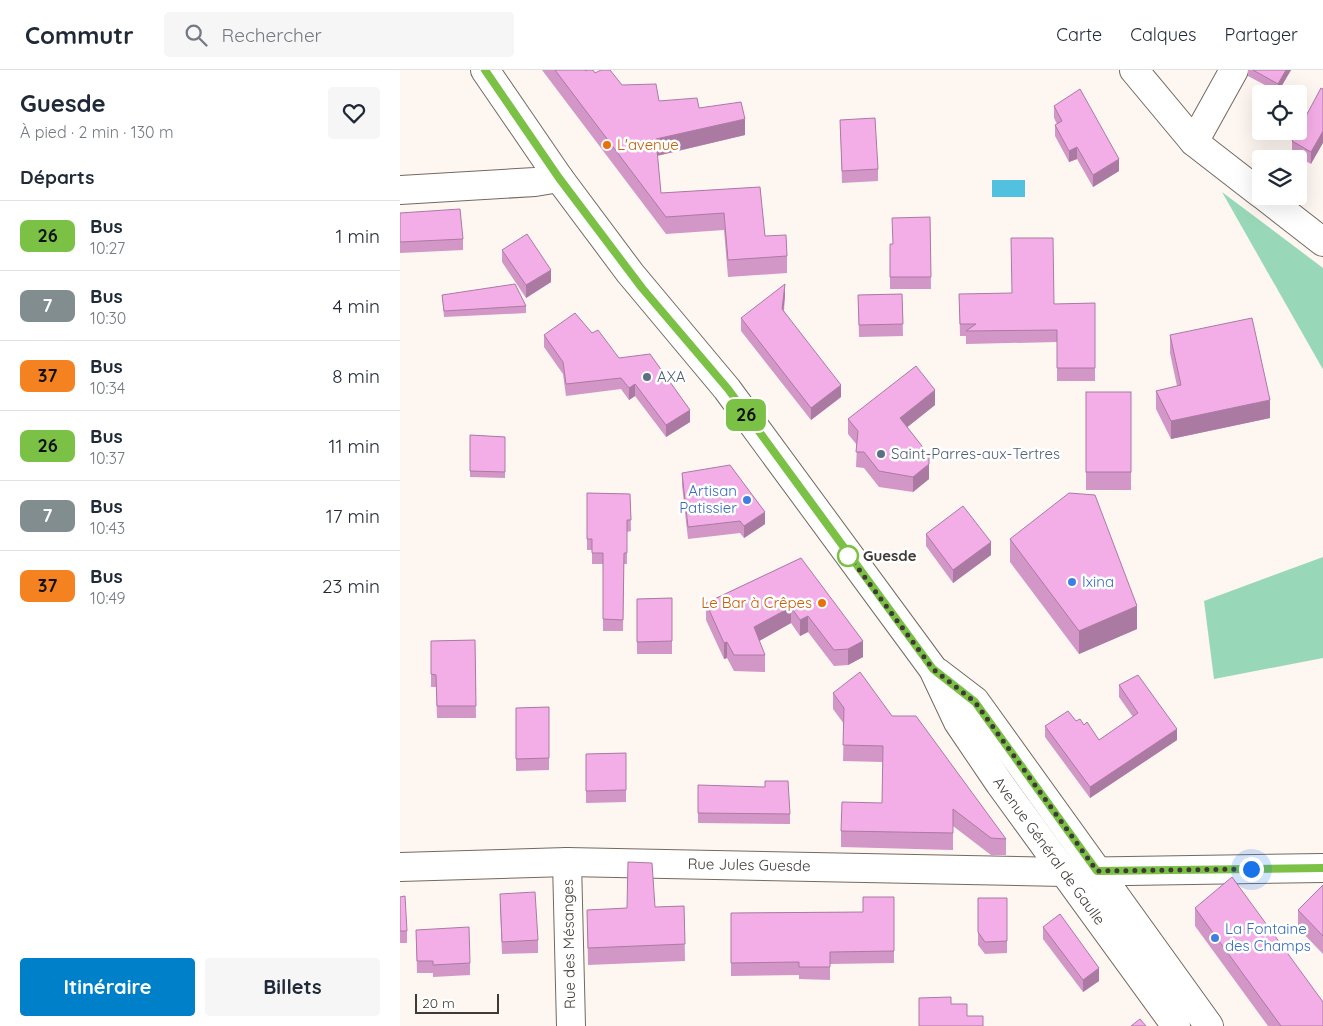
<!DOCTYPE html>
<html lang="fr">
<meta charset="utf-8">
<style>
:root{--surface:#fff;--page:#f6f6f7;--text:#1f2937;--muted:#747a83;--line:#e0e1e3;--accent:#0080c8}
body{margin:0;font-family:Quicksand,sans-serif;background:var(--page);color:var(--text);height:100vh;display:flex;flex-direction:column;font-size:19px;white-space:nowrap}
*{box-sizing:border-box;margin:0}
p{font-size:16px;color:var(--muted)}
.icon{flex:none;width:28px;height:28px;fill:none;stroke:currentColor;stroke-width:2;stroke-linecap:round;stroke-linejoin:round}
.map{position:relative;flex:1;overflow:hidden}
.drawer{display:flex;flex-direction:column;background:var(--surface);width:400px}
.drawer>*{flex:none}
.badge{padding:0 10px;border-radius:8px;font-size:18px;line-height:32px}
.tools{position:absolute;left:852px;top:15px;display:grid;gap:10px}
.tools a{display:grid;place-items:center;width:55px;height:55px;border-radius:5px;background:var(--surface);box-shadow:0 5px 20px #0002;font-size:25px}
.scale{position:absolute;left:15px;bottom:12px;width:84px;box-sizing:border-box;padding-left:5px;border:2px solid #3f3a36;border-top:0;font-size:14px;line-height:18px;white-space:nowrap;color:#3f3a36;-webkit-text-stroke:4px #fff;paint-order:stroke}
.you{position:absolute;width:25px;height:25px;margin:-12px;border:4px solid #fff;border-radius:50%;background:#1a73e8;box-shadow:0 0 0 8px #1a73e833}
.map>.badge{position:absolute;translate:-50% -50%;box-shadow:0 0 0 2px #fff}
h2{padding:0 20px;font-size:19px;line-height:45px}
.round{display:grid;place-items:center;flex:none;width:52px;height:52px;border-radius:5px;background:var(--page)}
.head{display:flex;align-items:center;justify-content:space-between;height:85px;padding:0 20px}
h1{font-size:24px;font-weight:800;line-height:38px}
.action{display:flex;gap:10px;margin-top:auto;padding:10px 20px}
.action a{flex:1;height:58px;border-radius:5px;background:var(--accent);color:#fff;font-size:20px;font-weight:800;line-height:58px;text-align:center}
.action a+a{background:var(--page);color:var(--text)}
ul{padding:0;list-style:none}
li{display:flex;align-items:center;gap:15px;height:70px;padding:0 20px;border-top:1px solid var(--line)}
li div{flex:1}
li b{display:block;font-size:19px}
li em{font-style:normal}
li .badge{min-width:55px;font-weight:700;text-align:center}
header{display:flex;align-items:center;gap:30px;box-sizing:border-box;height:70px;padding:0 25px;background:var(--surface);border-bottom:1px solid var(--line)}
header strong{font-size:24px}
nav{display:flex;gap:28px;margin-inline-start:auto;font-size:18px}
.search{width:350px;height:45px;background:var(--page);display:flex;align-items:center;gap:12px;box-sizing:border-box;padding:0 18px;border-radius:5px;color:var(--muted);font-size:19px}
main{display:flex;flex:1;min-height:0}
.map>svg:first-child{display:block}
.green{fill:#98d8b9}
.water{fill:#52c0df}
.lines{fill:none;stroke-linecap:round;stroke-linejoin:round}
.minor-casing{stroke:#746961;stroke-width:30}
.major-casing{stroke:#746961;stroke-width:30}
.minor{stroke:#fff;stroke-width:28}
.major{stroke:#fff;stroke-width:28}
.wall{fill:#d296c7}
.shaded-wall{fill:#ab7aa2}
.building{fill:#f4aee7;stroke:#ab7aa2}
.line-casing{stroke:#fff;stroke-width:11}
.line{stroke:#7ac145;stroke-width:8}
.walk{stroke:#3f3a36;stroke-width:5;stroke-dasharray:0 9}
.food-dot{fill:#e8710a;stroke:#fff;stroke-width:2}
.service-dot{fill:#5c6f8a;stroke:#fff;stroke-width:2}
.shop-dot{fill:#3f7fe0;stroke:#fff;stroke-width:2}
.stop-dot{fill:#fff;stroke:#7ac145;stroke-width:2.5}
.labels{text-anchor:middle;stroke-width:5;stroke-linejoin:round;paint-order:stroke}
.food-label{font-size:15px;fill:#c56008;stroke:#fff;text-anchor:start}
.service-label{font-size:15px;fill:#4e5e75;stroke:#fff;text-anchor:start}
.shop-label{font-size:15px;fill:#366cbe;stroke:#fff;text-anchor:start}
.stop-label{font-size:15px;font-weight:bold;fill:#3f3a36;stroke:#fff;text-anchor:start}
.street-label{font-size:15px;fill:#3f3a36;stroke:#fff}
</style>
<header>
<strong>Commutr</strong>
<div class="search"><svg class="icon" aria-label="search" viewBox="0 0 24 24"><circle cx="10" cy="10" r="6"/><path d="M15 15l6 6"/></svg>Rechercher</div>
<nav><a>Carte</a><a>Calques</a><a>Partager</a></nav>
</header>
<main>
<section class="drawer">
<div class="head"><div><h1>Guesde</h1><p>À pied · 2 min · 130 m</p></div><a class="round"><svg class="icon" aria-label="heart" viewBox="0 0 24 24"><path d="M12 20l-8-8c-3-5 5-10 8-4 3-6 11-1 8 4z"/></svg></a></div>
<h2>Départs</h2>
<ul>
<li><span class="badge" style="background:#7ac145;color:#111">26</span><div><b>Bus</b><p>10:27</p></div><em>1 min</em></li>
<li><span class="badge" style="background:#818d8f;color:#fff">7</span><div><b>Bus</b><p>10:30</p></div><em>4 min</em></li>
<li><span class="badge" style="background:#f58220;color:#111">37</span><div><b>Bus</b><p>10:34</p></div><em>8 min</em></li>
<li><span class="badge" style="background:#7ac145;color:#111">26</span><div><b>Bus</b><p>10:37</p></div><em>11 min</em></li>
<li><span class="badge" style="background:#818d8f;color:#fff">7</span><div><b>Bus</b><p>10:43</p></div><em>17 min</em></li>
<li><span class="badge" style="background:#f58220;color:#111">37</span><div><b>Bus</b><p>10:49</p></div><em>23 min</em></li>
</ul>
<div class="action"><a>Itinéraire</a><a>Billets</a></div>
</section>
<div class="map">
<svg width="923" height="956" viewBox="0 0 923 956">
<rect width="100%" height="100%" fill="#fef6f0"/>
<g class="green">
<polygon points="822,122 923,198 923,299 921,296"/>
<polygon points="923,487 923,588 814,609 804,531"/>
</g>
<rect class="water" x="592" y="110" width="33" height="17"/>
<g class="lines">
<defs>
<g id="minor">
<polyline points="734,0 794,72 861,124"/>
<polyline points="794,72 834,0"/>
<polyline points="0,120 135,112 159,108"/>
<polyline points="864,126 923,172"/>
<polyline points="167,792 171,956"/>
<polyline points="0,797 167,792 664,802 923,798"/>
</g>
<g id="major">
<polyline points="85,0 159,108 230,203 327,319 533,599 558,652 600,714 776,956"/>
<polyline points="537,602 575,631 809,956"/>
</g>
</defs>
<use href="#minor" class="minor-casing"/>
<use href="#major" class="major-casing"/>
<use href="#minor" class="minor"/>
<use href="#major" class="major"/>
</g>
<g class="wall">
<polygon points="142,0 185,0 186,1 195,3 259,31 299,38 345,65 257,86 261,123 360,117 365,166 387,186 387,203 328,207 324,160 266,164"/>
<polygon points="848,0 891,0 878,22 848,6"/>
<polygon points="923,19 911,94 892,84 892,71"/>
<polygon points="654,36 719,101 693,117 677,89 669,92 655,66 655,55 657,54 654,48"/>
<polygon points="440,50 478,99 478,111 442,113"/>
<polygon points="0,143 63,169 63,180 0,183"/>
<polygon points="530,147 531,219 490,219 490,174 493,174"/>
<polygon points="102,180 151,212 126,228 102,192"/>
<polygon points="502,224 503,266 459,267 458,225"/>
<polygon points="559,224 654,234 695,233 695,311 657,311 657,272 566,274 566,266 560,266"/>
<polygon points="42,225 126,236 126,243 44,247"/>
<polygon points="385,226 384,241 441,327 411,350 341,261 341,248"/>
<polygon points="192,263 219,288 290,352 266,367 235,326 229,330 221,319 166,326 163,304 144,277 144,265"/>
<polygon points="770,265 870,348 771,369 756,339 756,321 777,316 770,283"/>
<rect x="686" y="322" width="45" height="98"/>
<polygon points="535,335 507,357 529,409 513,422 479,417 464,398 456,397 457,375 448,364 448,349"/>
<polygon points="70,365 105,367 105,408 70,407"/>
<polygon points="282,403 365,454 344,468 340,463 288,469 282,415"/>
<polygon points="187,423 230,424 231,461 227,462 227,494 224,494 223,561 203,561 203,494 192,494 192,480 187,480"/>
<polygon points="526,464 591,485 553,513 526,476"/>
<polygon points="610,469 737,559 679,584 610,492"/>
<polygon points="401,488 463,587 448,595 434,596 408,562 400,566 391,553 359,571 365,585 365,602 334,601 327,588 324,589 306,550 306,533"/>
<polygon points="272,528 272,584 237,584 237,529"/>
<polygon points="75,570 76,648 37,648 36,617 31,617 31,571"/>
<polygon points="719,615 777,670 690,728 645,667 645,656 676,651 684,655 699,670 733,647 719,627"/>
<polygon points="433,623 492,646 606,769 606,785 591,785 553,756 553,780 441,777 441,761 482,733 483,692 443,691 444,654 433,639"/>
<polygon points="149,637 149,700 116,701 116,638"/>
<polygon points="226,683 226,732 186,733 186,684"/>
<polygon points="298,715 390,744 390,754 298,753"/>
<polygon points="923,815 923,884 898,858 898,840"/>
<polygon points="0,827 7,861 7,873 0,873"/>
<polygon points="494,827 494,893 430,894 430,910 399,909 399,905 331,906 331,843 463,842"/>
<polygon points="578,828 607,828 607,883 585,884 578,875"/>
<polygon points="100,836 138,870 138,883 102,884"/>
<polygon points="284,836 285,891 188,895 187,840"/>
<polygon points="795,838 923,956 868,956 795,856"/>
<polygon points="643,857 699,911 683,922 643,869"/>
<polygon points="16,860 70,893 70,905 33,907 33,903 17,903"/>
</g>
<g class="shaded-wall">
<polygon points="886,0 891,0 878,22 878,14"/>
<polygon points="345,49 345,65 256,86 256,69"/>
<polygon points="923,61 923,73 911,94 911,82"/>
<polygon points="677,77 677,89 669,92 669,81"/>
<polygon points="719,89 719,101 693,117 693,105"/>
<polygon points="151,200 151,212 126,228 126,215"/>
<polygon points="385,214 385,226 382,251 382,239"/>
<polygon points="235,314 235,326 229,330 229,318"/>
<polygon points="441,315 441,327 411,350 411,338"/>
<polygon points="535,320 535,335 500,363 500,348"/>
<polygon points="870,330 870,348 771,369 771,351"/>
<polygon points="290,340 290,352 266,367 266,355"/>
<polygon points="529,394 529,409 513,422 513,407"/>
<polygon points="365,442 365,454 344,468 344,456"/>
<polygon points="591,472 591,485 553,513 553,500"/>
<polygon points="737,536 737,559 679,584 679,561"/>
<polygon points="391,537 391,553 354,574 354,557"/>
<polygon points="408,546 408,562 400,566 400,550"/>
<polygon points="463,571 463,587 448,595 448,579"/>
<polygon points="327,572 327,588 324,589 324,573"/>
<polygon points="777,659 777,670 690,728 690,717"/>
<polygon points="699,898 699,911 683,922 683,910"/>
</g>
<g class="building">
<polygon points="155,0 185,0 186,1 188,0 193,0 195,3 201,0 210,0 222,15 256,14 259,31 297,28 299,38 341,32 345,49 256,69 261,123 360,117 365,166 386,165 387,186 328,190 324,143 266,147"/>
<polygon points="853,0 886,0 878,14"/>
<polygon points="921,18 923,19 923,61 911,82 892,71 898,61 899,61 899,59"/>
<polygon points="680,19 719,89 693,105 677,77 669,81 655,55 662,51 654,36"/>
<polygon points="475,48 478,99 442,101 440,50"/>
<polygon points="60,139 63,169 0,172 0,143"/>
<polygon points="530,147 531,207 490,207 490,174 493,174 492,148"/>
<polygon points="127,164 151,200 126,215 102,180"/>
<polygon points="611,168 653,168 654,234 695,233 695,298 657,298 657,260 566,261 576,254 560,254 559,224 612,223"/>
<polygon points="115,214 126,236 44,241 42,225"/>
<polygon points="385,214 382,239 441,315 411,338 341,248"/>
<polygon points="502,224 503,254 459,255 458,225"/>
<polygon points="175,243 192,263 198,260 219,288 250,284 290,340 266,355 235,314 229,318 221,308 166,314 163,292 144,265"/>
<polygon points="852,248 870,330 771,351 756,321 781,315 770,265"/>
<polygon points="516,296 535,320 500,348 529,385 529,394 513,407 479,401 464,382 456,382 458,361 448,349"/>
<rect x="686" y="322" width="45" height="80"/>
<polygon points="70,365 105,367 105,402 70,401"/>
<polygon points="330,395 365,442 344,456 340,451 288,457 282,403"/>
<polygon points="187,423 230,424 231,450 227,450 227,483 224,483 223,550 203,549 203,483 192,483 192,469 187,469"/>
<polygon points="669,423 695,425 737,536 679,561 610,469"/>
<polygon points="563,436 591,472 553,500 526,464"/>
<polygon points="401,488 463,571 448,579 434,580 408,546 400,550 391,537 354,557 365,585 334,585 327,572 324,573 306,533"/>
<polygon points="272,528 272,571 237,572 237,529"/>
<polygon points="75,570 76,636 37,636 36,605 31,604 31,571"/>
<polygon points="460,602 492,646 516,646 606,769 591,768 553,739 553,763 441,761 442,732 482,733 483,676 443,675 444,638 433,623"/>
<polygon points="738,605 777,659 690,717 645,656 668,641 676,651 680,649 684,655 687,652 699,670 738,643 719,615"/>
<polygon points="149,637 149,688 116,689 116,638"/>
<polygon points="226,683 226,720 186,721 186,684"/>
<polygon points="365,711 388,711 390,744 298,743 298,715 365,717"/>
<polygon points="228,792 252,793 255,837 284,836 285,874 188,878 187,840 227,838"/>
<polygon points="832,807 923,932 923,956 881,956 795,838"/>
<polygon points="923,815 923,866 898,840"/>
<polygon points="135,822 138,870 102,872 100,824"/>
<polygon points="5,826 7,861 0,861 0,827"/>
<polygon points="463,827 494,827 494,881 430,882 430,897 399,897 399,892 331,893 331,843 463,842"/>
<polygon points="578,828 607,828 607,871 585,872 578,862"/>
<polygon points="660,844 699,898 683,910 643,857"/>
<polygon points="69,857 70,893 33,895 33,891 17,891 16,860"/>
<polygon points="551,927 551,934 567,934 567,946 583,946 583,956 519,956 519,928"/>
<polygon points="740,949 746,956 731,956"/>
</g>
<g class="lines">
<defs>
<polyline id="line" points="85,0 159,108 242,218 328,319 533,599 575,632 697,801 923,798"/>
</defs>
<use href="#line" class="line-casing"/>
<use href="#line" class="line"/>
<polyline class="walk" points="448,486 446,482 533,599 575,632 697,801 851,799"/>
</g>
<g class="food-dot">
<circle cx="207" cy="75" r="5"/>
<circle cx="422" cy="533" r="5"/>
</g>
<g class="service-dot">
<circle cx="247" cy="307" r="5"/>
<circle cx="481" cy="384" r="5"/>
</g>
<g class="shop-dot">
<circle cx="347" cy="430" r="5"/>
<circle cx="672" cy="512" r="5"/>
<circle cx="815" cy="868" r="5"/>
</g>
<circle class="stop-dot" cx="448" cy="486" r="10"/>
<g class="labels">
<g class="food-label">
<text x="217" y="80">L'avenue</text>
<text x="412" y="538" text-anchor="end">Le Bar à Crêpes</text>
</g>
<g class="service-label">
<text x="257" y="312">AXA</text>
<text x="491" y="389">Saint-Parres-aux-Tertres</text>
</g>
<g class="shop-label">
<text x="337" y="426" text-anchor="end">Artisan<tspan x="337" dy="17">Patissier</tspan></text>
<text x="682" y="517">Ixina</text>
<text x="825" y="864">La Fontaine<tspan x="825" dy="17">des Champs</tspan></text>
</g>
<g class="stop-label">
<text x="463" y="491">Guesde</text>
</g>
<g class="street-label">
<text transform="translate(649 781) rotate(54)" y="5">Avenue Général de Gaulle</text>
<text transform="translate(349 795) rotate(1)" y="5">Rue Jules Guesde</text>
<text transform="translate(169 874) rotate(-91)" y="5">Rue des Mésanges</text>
</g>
</g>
</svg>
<div class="tools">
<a><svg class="icon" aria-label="locate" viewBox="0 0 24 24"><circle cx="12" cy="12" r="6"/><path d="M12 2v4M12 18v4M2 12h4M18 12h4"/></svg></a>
<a><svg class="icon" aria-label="layers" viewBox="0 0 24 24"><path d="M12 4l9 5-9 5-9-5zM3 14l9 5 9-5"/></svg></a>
</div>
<div class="scale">20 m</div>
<div class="you" style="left:851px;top:799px"></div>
<b class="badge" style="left:346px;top:345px;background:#7ac145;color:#111">26</b>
</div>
</main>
